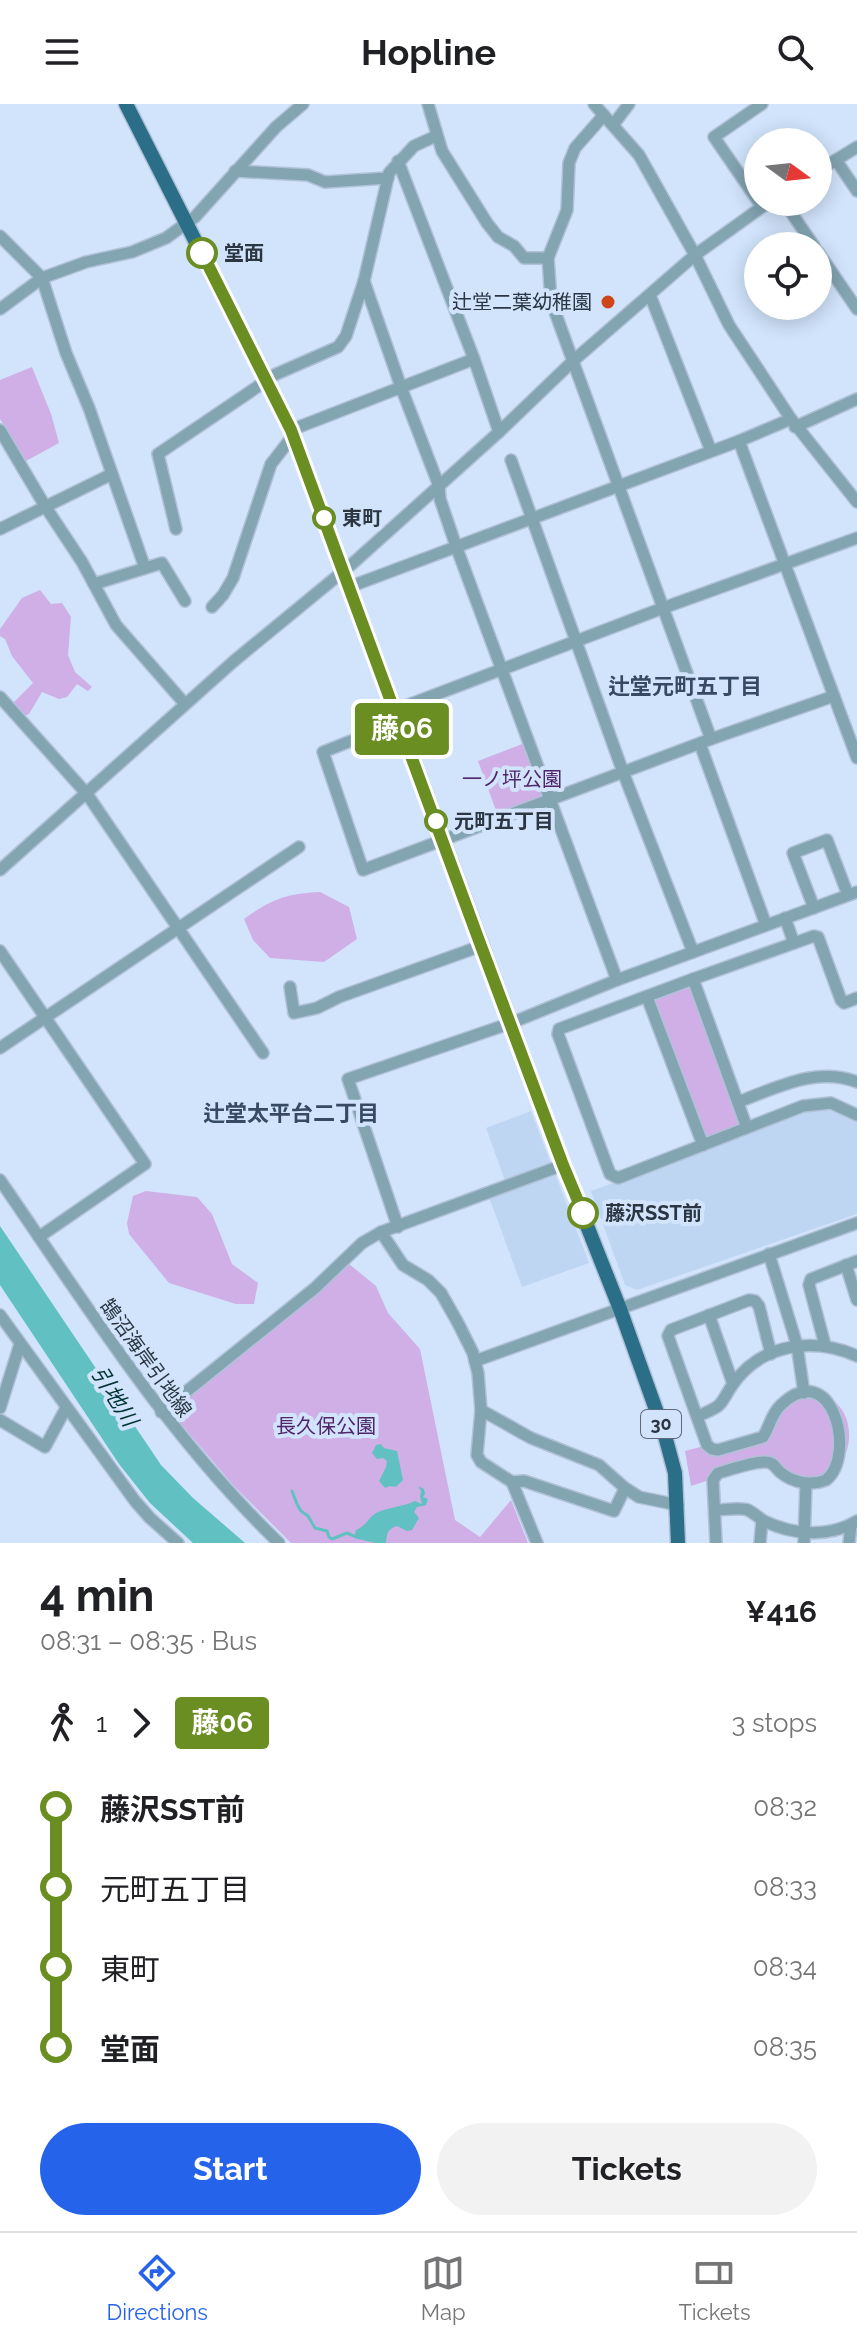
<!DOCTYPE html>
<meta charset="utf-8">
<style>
:root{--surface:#fff;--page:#f2f2f2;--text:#202124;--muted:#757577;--line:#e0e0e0;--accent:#2563eb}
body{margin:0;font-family:Raleway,"Noto Sans JP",sans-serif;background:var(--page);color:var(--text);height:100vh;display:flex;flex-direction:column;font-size:30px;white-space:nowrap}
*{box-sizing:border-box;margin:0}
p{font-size:26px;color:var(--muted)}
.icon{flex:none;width:44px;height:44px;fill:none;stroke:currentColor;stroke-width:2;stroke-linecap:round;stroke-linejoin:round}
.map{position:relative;height:1439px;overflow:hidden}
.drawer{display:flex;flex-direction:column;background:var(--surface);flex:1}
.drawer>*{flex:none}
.badge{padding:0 16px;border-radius:6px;font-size:28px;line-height:52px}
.needle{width:52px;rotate:105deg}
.controls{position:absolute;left:744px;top:24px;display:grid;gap:16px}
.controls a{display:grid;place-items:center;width:88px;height:88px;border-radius:50%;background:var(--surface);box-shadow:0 4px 20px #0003;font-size:40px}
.map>.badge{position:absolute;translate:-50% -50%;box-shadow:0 0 0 4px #fff}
.legs{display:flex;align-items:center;gap:12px;height:88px;padding:0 40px;font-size:26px}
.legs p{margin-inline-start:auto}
.overview{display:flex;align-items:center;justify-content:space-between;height:136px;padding:0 40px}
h1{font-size:44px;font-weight:700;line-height:60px}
.action{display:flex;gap:16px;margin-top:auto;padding:16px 40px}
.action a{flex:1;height:92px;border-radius:48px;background:var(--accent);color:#fff;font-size:32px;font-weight:700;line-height:92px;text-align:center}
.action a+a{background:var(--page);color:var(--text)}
ul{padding:0 40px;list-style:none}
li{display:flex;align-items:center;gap:28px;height:80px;font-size:30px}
li i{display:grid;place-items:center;width:12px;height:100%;margin:0 10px;background:currentColor}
li i::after{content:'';width:20px;height:20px;margin:-10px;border:6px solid;border-radius:50%;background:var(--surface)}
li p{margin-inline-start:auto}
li:first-child i{background:linear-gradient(#0000 50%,currentColor 0)}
li:last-child i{background:linear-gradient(currentColor 50%,#0000 0)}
header{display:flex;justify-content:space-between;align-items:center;height:104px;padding:0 40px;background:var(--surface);font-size:36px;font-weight:700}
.tab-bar{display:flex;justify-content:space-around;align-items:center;height:112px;border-top:2px solid var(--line);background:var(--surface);font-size:22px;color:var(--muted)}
.tab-bar a{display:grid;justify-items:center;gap:4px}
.tab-bar .on{color:var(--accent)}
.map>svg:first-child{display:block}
.built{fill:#bfd6f3}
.green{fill:#d0afe7}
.water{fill:#61c1c2}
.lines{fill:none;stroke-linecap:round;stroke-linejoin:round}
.stream{stroke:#61c1c2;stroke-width:3}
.minor-casing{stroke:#b0c1d7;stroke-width:14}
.major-casing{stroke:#b0c1d7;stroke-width:17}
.minor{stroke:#83a4b1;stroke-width:11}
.major{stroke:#2a6f87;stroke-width:14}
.line-1-casing{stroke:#fff;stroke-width:18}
.line-1{stroke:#6b8e23;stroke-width:12}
.stop-1-dot{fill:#fff;stroke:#6b8e23;stroke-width:4}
.poi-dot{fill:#ce4619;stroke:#d1e4fc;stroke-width:3}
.labels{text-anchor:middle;stroke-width:8;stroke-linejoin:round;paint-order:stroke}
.shield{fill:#d1e4fc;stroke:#5e6a7a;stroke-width:2}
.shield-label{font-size:18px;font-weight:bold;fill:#2c3642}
.stop-label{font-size:20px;font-weight:bold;fill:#2c3642;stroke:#d1e4fc;text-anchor:start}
.poi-label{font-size:20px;fill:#2c3642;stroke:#d1e4fc;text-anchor:end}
.park-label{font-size:20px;fill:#51256b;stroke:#d1e4fc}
.street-label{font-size:20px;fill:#2c3642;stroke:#d1e4fc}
.neighbourhood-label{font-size:22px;font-weight:bold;fill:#364b63;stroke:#d1e4fc}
.water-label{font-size:22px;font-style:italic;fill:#023333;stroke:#d1e4fc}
</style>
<header><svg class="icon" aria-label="menu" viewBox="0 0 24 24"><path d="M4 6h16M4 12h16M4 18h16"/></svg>Hopline<svg class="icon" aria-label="search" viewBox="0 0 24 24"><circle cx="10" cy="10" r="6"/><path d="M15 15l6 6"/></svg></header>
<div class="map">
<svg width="857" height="1439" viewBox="0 0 857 1439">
<rect width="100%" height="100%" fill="#d1e4fc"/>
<g class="built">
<polygon points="813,1005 828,1005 844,1009 857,1018 857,1110 637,1186 625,1181 591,1087"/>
<polygon points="531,1007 551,1060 505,1077 486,1024"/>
<polygon points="555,1069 589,1159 522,1183 489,1093"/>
</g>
<g class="green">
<polygon points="32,263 51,310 59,339 26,357 0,315 0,276"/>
<polygon points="40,486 51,500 62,499 71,513 68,551 75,568 92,583 88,587 77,580 67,593 59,595 42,588 29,610 24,612 13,599 33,579 12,552 5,535 0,532 0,525 22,494"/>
<polygon points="525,639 545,694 498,712 478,657"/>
<path d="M320,788L349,803L357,835L324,858L270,854L253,836L244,815C272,795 285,790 320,788Z"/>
<polygon points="693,875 747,1024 703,1041 647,893"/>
<polygon points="146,1087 197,1093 212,1110 232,1160 258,1179 254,1200 236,1200 169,1179 129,1130 127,1119 133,1092"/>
<polygon points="349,1160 376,1182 388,1209 420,1245 455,1416 480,1433 511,1396 528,1439 291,1439 234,1382 169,1306 299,1204"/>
<path d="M801,1292C809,1293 819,1292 827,1294C857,1304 857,1361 824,1371C802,1378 790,1371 774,1355L691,1382L685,1347L704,1342L757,1340L779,1307Z"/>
</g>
<g class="water">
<polygon points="0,1122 161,1361 193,1394 245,1439 193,1439 150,1399 119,1360 0,1181"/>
<polygon points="381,1340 384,1344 397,1347 403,1376 396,1383 390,1382 385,1384 379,1377 386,1363 387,1357 383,1354 377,1355 372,1349 376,1341"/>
<path d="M418,1382L424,1385L425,1390L423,1393L428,1395L426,1401L417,1403L414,1408L419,1414L412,1426L407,1427L397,1422C387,1425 387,1430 386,1439H375L354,1434L356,1426C367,1421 367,1415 376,1409C388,1403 403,1403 415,1397L422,1400L420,1393L421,1387Z"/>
</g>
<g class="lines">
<polyline class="stream" points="292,1387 297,1400 301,1407 308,1412 315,1424 327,1427 329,1433 332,1435 347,1429 354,1432"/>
<defs>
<g id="minor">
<polyline points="428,0 442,47 487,119 498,133 514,142 524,154 548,154"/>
<polyline points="594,0 639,51 695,151 729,221 791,315 857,398"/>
<polyline points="604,11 575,44 569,59 567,106 548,154 551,197 711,635"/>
<polyline points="613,21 629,0"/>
<polyline points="836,56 857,87"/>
<polyline points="398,57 474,255 499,328"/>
<polyline points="235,67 308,71 325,78 388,74"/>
<polyline points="818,67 857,43"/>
<polyline points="758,97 714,33 762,0"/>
<polyline points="784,98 814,142"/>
<polyline points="0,132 42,174 66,249 89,304 145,464"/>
<polyline points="818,148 857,205"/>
<polyline points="364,177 401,283 439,382 440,395 456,442 617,876"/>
<polyline points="650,191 711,347"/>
<polyline points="0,205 42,174 86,158 132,148 166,134 195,113 276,23 303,0"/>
<polyline points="265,275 338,243 346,232 364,177 389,69 414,42 436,32"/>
<polyline points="795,323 857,295"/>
<polyline points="0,326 45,402 82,458 116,521 185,600"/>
<polyline points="291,326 474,255"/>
<polyline points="739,337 857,654"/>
<polyline points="511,356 623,668 693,848"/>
<polyline points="0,425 112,370"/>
<polyline points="176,425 158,350 266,277"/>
<polyline points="94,480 162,459 185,497"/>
<polyline points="349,483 739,337 791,315"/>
<polyline points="212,503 223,491 233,474 271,360 292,333"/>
<polyline points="0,593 87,690 263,949"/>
<polyline points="395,606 663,504 857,434"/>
<polyline points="399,618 323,648 363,766 711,635 834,592"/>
<polyline points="700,640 766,821"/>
<polyline points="0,766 234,557 352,460 499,328 573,257 695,151 769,98"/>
<polyline points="814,804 793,749 827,736 848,791"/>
<polyline points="785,814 794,839"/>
<polyline points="0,847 145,1060 39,1133"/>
<polyline points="693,875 814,832 818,833 841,896 844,899 857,894"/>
<polyline points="290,883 294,909 317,904 339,893 481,842"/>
<polyline points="647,893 703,1041"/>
<polyline points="0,944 299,743"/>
<path d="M738,998C776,984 816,962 857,978"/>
<polyline points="747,1024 693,875 559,925 558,930 610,1070 618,1074 803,1002 831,999 857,1011"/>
<path d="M0,1076C87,1202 168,1332 279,1439"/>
<polyline points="398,1123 348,975 511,919 617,876 857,788"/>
<polyline points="381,1128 403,1161 428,1176 441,1189 458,1219 473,1249 478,1269 481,1306 477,1351 481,1358 512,1378 537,1439"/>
<polyline points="769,1150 797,1241 804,1289"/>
<polyline points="846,1161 857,1196"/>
<polyline points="0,1211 135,1397 150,1414 178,1439"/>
<polyline points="709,1211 733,1280"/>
<polyline points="825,1241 809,1181 811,1175 857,1157"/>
<polyline points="475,1257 857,1119"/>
<polyline points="0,1304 20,1240"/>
<polyline points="481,1306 531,1334 599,1361 625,1384 639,1393 678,1401"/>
<polyline points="161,1308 315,1184 362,1139 381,1128 563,1061"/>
<path d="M698,1312C726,1300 718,1302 733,1280C762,1239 814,1233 857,1252"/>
<polyline points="0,1316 45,1343 66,1304"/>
<polyline points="512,1378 524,1377 614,1407 625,1384"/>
<path d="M716,1406C725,1406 740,1403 748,1406C754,1409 759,1414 764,1417C793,1431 829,1434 857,1417"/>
<path d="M716,1439L713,1376L718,1369C730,1366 753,1357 766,1358C773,1358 775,1363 780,1368C793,1379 811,1382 826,1376C857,1351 832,1252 781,1301C771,1310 770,1322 763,1333L718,1346L712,1345L707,1341L668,1232L671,1226L749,1196L755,1197L759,1202L771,1250"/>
<polyline points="760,1439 762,1416"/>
<polyline points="804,1439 806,1379"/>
<polyline points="849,1439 851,1421"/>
</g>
<polyline id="major" points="126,0 291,326 563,1061 620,1205 664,1328 675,1369 678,1439"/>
</defs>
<use href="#minor" class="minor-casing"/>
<use href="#major" class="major-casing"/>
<use href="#minor" class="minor"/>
<use href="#major" class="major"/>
</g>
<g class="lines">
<defs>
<polyline id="line-1" points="202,149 291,326 481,842 563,1061 583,1109"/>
</defs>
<use href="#line-1" class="line-1-casing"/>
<use href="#line-1" class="line-1"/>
</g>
<g class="stop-1-dot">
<circle cx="202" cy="149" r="14"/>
<circle cx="324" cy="414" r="10"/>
<circle cx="436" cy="717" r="10"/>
<circle cx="583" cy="1109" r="14"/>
</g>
<circle class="poi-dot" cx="608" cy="198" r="8"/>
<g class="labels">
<rect class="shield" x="641" y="1306" width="40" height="28" rx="6"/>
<g class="shield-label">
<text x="661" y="1326">30</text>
</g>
<g class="stop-label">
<text x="224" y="156">堂面</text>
<text x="342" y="421">東町</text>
<text x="454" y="724">元町五丁目</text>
<text x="605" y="1116">藤沢SST前</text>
</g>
<g class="poi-label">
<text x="592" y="205">辻堂二葉幼稚園</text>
</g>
<g class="park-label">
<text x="512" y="682">一ノ坪公園</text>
<text x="326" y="1329">長久保公園</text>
</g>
<g class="street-label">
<text transform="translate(146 1254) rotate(54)" y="7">鵠沼海岸引地線</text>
</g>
<g class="neighbourhood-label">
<text x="685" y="590">辻堂元町五丁目</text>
<text x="291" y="1017">辻堂太平台二丁目</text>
</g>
<g class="water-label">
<text transform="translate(115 1292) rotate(58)" y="8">引地川</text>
</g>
</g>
</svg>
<div class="controls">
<a><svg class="needle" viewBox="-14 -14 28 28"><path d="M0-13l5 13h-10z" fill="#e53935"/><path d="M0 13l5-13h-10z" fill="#757577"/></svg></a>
<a><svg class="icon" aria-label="locate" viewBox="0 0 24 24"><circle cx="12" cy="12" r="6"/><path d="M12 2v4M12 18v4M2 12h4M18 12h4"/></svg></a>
</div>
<b class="badge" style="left:402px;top:625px;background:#6b8e23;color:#fff">藤06</b>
</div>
<section class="drawer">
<div class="overview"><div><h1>4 min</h1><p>08:31 – 08:35 · Bus</p></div><b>¥416</b></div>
<div class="legs"><svg class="icon" aria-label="walk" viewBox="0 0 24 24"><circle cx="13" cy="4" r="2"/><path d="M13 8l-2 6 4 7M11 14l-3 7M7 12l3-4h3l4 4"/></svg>1<svg class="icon" aria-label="forward" viewBox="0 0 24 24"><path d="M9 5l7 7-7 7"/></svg><b class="badge" style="background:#6b8e23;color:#fff">藤06</b><p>3 stops</p></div>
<ul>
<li><i style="color:#6b8e23"></i><b>藤沢SST前</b><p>08:32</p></li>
<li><i style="color:#6b8e23"></i><span>元町五丁目</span><p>08:33</p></li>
<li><i style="color:#6b8e23"></i><span>東町</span><p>08:34</p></li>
<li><i style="color:#6b8e23"></i><b>堂面</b><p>08:35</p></li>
</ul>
<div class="action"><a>Start</a><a>Tickets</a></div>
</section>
<nav class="tab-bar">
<a class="on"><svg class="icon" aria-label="directions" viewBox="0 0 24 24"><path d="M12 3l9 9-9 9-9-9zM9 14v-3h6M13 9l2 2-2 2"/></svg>Directions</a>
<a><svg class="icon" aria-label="map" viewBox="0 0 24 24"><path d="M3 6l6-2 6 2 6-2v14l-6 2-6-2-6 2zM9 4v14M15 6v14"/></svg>Map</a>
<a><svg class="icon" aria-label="tickets" viewBox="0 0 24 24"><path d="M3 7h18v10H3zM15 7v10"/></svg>Tickets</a>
</nav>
